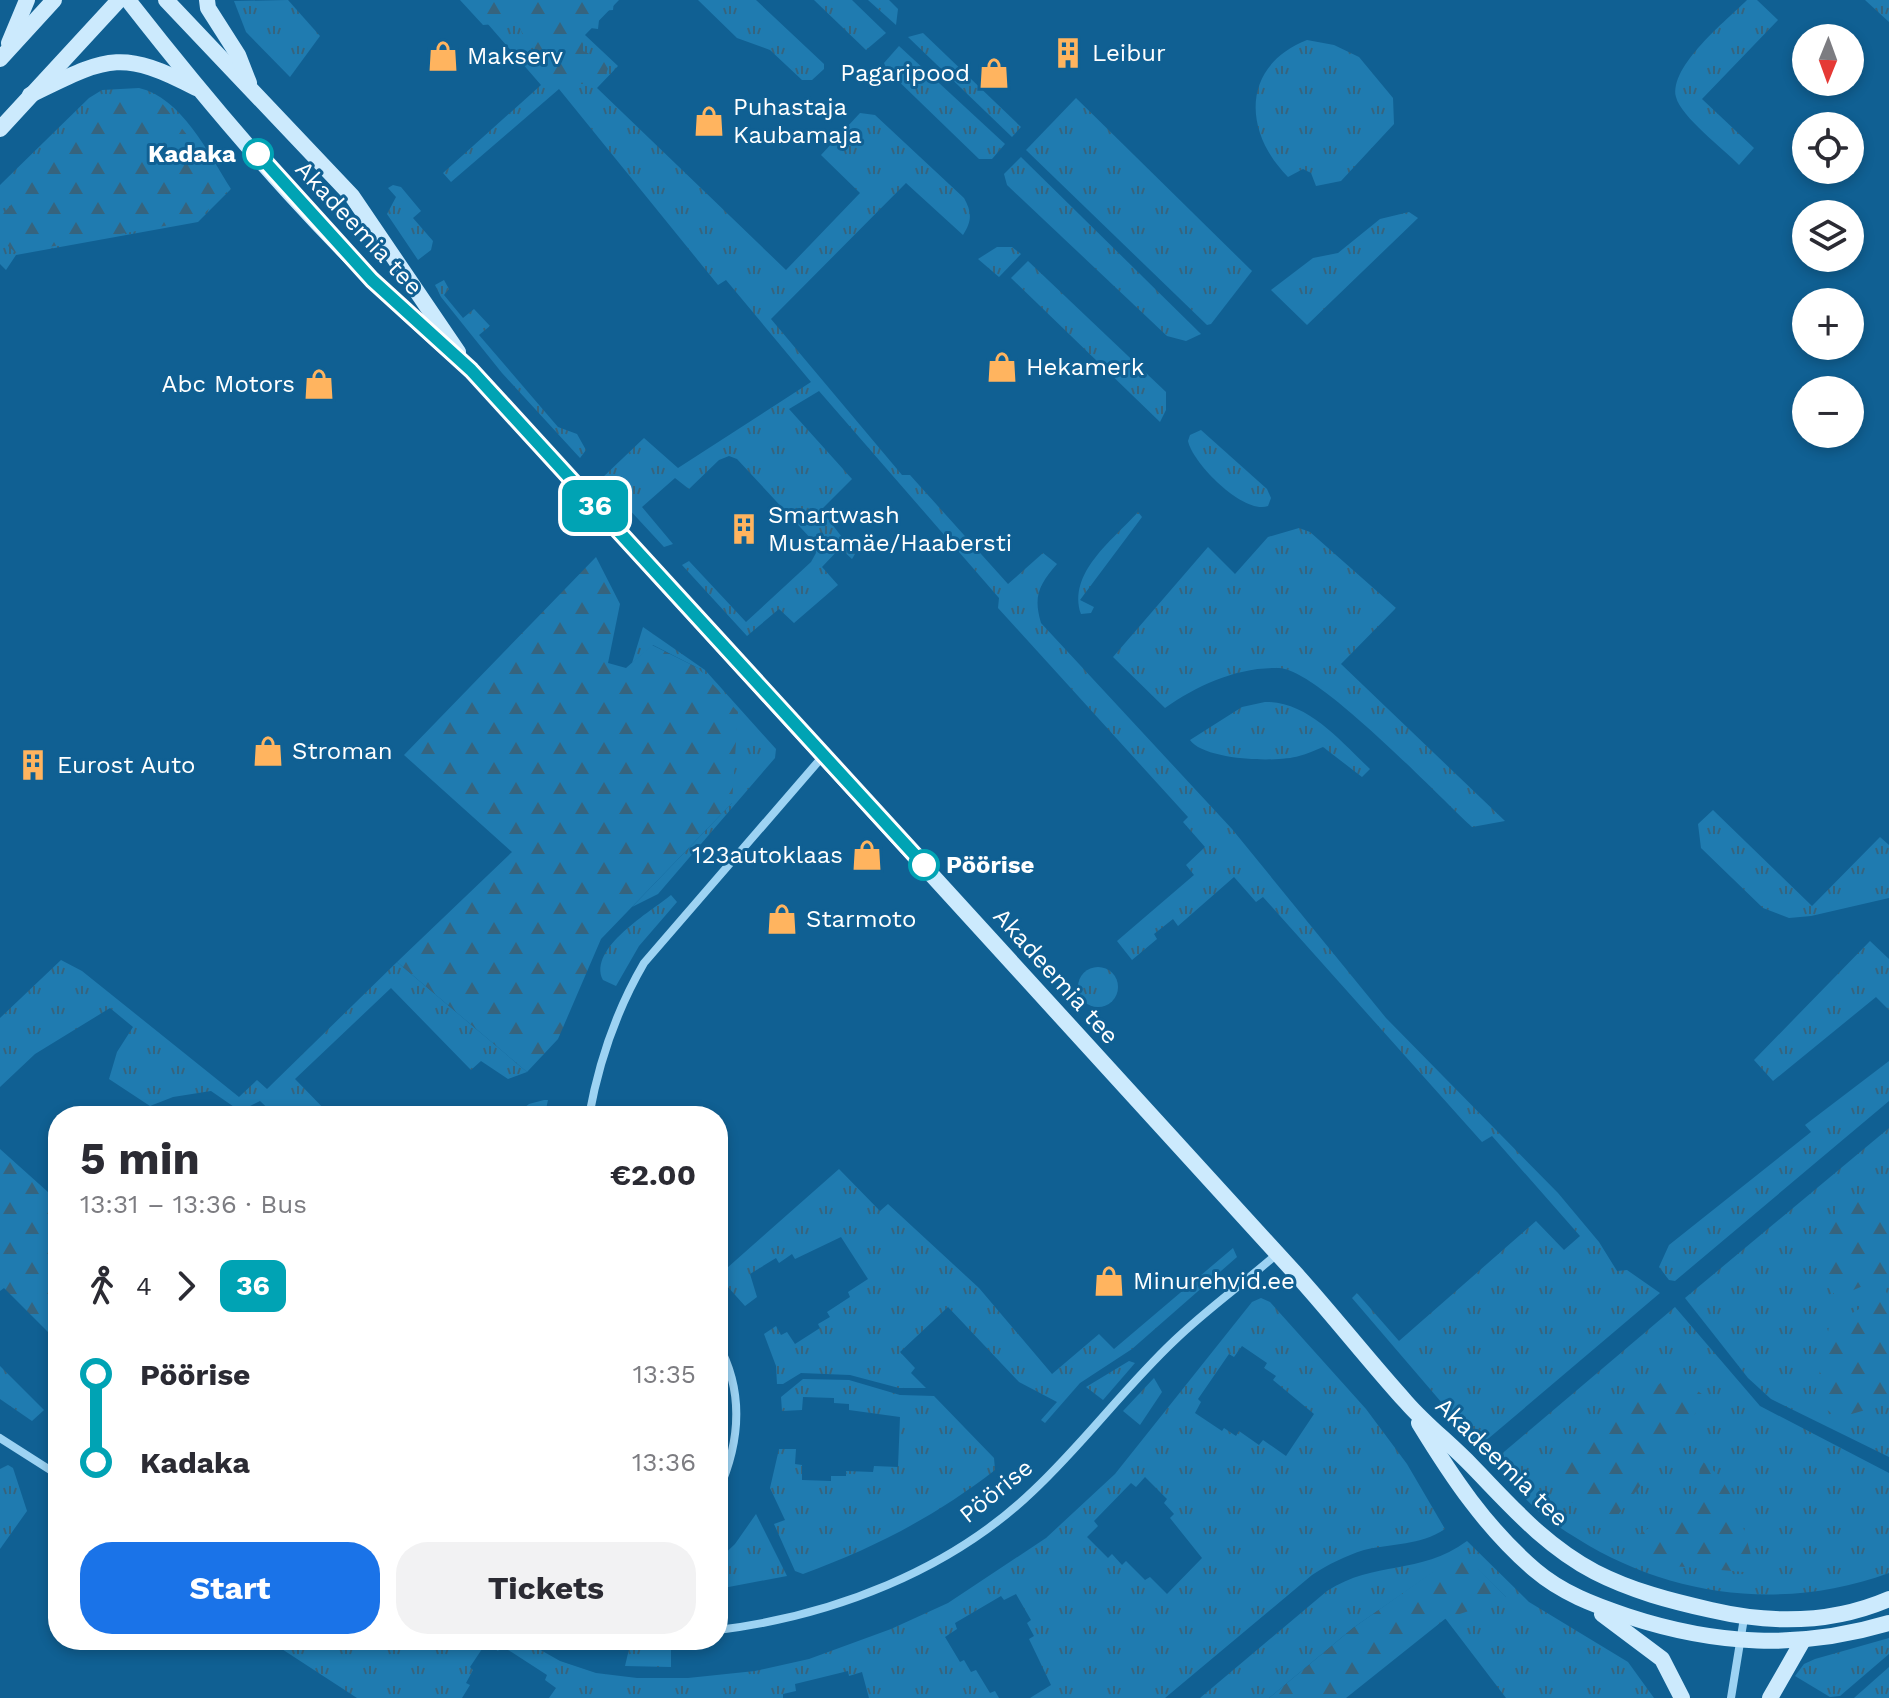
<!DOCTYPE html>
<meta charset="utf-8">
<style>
:root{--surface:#fff;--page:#f2f2f3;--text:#2b2b33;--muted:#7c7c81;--accent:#1a73e8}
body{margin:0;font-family:"Work Sans",sans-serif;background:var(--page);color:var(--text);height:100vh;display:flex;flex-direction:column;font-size:30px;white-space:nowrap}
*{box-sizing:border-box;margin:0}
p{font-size:26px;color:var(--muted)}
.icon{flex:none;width:44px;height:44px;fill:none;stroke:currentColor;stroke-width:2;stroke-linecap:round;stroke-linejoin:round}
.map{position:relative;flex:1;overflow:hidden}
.side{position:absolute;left:48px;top:1106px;width:680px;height:544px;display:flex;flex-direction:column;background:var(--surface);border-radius:32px;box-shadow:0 4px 12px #0003}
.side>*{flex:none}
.badge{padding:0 16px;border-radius:12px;font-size:28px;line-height:52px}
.needle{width:52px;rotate:181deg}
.fabs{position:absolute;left:1792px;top:24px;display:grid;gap:16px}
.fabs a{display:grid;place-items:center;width:72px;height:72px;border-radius:50%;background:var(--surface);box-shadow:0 4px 12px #0003;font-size:40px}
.map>.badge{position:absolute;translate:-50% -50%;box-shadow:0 0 0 4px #fff}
.legs{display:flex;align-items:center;gap:12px;height:88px;padding:0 32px;font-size:26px}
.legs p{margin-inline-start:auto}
.headline{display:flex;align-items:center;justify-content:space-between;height:136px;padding:0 32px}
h1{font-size:44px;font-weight:700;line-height:60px}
.cta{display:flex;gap:16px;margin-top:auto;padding:16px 32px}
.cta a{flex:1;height:92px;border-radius:32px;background:var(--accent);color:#fff;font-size:32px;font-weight:700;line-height:92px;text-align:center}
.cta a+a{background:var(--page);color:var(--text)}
ul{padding:0 32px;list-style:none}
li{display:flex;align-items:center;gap:28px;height:88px;font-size:30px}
li i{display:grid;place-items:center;width:12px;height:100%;margin:0 10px;background:currentColor}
li i::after{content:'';width:20px;height:20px;margin:-10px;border:6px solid;border-radius:50%;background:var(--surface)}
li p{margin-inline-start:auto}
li:first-child i{background:linear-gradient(#0000 50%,currentColor 0)}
li:last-child i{background:linear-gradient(currentColor 50%,#0000 0)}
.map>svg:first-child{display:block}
.grass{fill:url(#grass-tufts);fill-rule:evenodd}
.forest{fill:url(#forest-firs)}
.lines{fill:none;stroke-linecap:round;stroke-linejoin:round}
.minor{stroke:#9dd3f3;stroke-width:8}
.secondary{stroke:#cceafd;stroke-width:16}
.line-1-casing{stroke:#fff;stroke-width:18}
.line-1{stroke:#00a3b4;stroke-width:12}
.stop-1-dot{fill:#fff;stroke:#00a3b4;stroke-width:4}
.labels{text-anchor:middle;stroke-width:6;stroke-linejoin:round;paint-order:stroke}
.poi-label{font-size:24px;fill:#fff;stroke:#106093;text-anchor:start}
.stop-label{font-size:24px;font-weight:bold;fill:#fff;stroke:#106093;text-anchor:end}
.street-label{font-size:24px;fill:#fff;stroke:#106093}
</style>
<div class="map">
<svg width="1889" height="1698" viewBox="0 0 1889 1698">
<defs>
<pattern id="grass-tufts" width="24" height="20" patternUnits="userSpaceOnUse" patternTransform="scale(2)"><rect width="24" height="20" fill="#1f7bb0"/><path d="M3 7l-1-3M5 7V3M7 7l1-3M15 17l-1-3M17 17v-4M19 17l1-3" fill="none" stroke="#36647e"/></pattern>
<pattern id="forest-firs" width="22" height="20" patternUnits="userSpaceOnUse" patternTransform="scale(2)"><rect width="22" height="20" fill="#1f7bb0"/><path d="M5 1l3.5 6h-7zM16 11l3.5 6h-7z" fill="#36647e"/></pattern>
</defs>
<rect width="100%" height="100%" fill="#106093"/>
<g class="grass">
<polygon points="288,0 320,36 290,77 246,32 234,1"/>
<path d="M467,0H619L585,35L618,66L597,88L786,270L860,193L821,155L860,113L875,115L964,198C972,212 972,221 963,235L906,183L771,319L902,475H910L1008,584L1043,553L1057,564C1039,585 1033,596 1041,623L1232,829L1386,1018L1558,1193L1599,1242L1617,1271L1627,1270L1660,1293L1489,1438L1478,1445L1352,1298L1357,1293L1399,1341L1536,1221L1564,1250L1580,1236L1492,1136L1482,1142L1263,897L1256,902L1234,877L1178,926L1173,919L1154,934L1157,939L1132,960L1117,941L1194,875L1186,865L1205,847L1183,822L1188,817L998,608L999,598L819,391L789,409L852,479L821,510L855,554L852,559L840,548L822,567L838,585L794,623L779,609L747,636L682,565L689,561L746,622L811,562L816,553L814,542L737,459L729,456L719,460L689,489L675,478L642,507L673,544L664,547L601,479L644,438L678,468L811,382L726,280L718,285L559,89L451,182L443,173L541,85Z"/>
<polygon points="698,0 756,0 824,64 824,69 812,80 802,80 770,50 737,38"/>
<polygon points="814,0 852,0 886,33 866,50"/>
<polygon points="868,0 889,0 898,9 896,25"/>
<path d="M1747,0H1757L1778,20L1702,99L1754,148L1739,165C1724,149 1681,117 1676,97C1669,66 1727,20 1747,0Z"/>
<polygon points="1865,0 1889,0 1889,22"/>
<polygon points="923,33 1021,127 1012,137 908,37"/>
<path d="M1307,40L1334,45L1359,57L1393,98L1394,124L1341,181L1316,186L1311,173L1303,169L1288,177C1243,132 1241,66 1307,40Z"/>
<polygon points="899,46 1005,144 992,159 979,159 887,70 884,63"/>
<path d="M139,88C181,97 209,154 231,189L198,222L16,255L6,270L0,264V185L89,98L102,90Z"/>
<polygon points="1076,98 1252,271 1211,324 1207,325 1026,150"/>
<polygon points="1021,157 1201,334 1186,341 1167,336 1007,185 1004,174"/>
<polygon points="393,185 401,187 421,211 413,218 433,241 431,250 418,260 387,214 396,197 388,188"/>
<polygon points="1409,212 1418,218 1307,325 1271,290 1313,258 1338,253 1380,219"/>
<polygon points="997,247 1012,247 1021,254 999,277 978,259"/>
<polygon points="1028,261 1166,392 1166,410 1160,422 1011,278"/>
<polygon points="444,280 449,289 444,295 463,318 474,309 490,326 479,335 558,427 577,434 586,450 580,458 502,373 441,297 435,285"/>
<path d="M1201,430L1267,489L1271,498L1268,506C1244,515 1193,464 1188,441L1190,435Z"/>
<path d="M1138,512L1142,517L1080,600L1094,607L1091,613L1081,614C1067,573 1113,540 1138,512Z"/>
<path d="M1299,528L1310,532L1396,608L1341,664L1505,821L1472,827C1438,796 1318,669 1279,668C1237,667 1198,685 1165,708L1113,657L1208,547L1235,574L1268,537Z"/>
<polygon points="643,627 705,670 776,749 775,758 658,894 632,907 732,803 698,668 653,645 632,663"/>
<path d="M1265,702C1308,701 1341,742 1370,769L1362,777L1323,747C1315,750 1307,754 1299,756C1276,763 1204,760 1190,740L1242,707Z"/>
<polygon points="1713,810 1812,906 1880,837 1889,845 1889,898 1811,916 1789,918 1763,908 1701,848 1698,824"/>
<path d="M671,895L677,902L639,946L616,986L603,980C587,948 652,911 671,895Z"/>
<polygon points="1870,941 1889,959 1889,1010 1876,997 1773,1081 1754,1060"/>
<polygon points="61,960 82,971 239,1097 257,1080 267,1089 397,962 527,1072 508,1079 481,1061 471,1070 391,988 295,1079 331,1116 276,1116 260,1101 240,1111 211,1091 173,1097 150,1106 109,1079 117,1052 133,1027 110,1008 35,1054 0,1087 0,1018"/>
<circle cx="1098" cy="987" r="20"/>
<polygon points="1889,1061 1889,1101 1675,1281 1669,1280 1659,1267 1669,1245 1811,1132 1805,1125"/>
<polygon points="544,1100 548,1100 546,1109 566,1116 515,1115 529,1104"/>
<polygon points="1889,1128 1889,1457 1771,1399 1748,1378 1685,1298"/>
<polygon points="839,1169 880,1211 888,1204 979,1288 1052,1374 1099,1334 1114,1349 1233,1248 1237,1257 1132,1349 1080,1383 1045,1423 1041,1420 1057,1402 1019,1382 948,1307 900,1352 915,1368 911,1373 926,1388 899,1388 850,1375 801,1373 783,1384 777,1384 776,1366 764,1334 776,1326 781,1335 787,1332 795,1344 820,1328 818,1324 830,1317 827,1312 850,1297 848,1292 868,1279 841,1237 795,1259 792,1254 779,1263 776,1258 750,1274 757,1297 745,1306 718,1276"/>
<path d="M1261,1298L1270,1302L1366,1409L1407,1464L1445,1529C1419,1546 1393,1543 1364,1550C1345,1556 1329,1564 1312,1575L1165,1698H1030L1051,1685L1029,1639L1034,1636L1027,1623L1031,1620L1016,1594L1004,1600L1001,1596L955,1623L957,1629L945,1637L960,1662L964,1660L971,1672L976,1670L990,1693L995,1691L999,1698H869L862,1672L849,1676L848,1671L795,1684L796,1691L783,1694V1698H549L556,1688L545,1680L547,1675L502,1646L498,1651L486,1643L470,1667L473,1670L466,1683L470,1685L462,1698H357L268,1640H523L560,1661L596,1673L637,1678H688L755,1671L809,1659L891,1629L948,1603L1046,1538L1115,1474L1252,1302ZM1242,1346L1267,1363L1264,1368L1276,1376L1273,1380L1314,1414L1286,1456L1263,1440L1259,1445L1239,1431L1236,1436L1224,1428L1222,1431L1195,1413L1201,1402L1198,1399L1229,1354L1234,1357ZM1145,1477L1167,1499L1164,1503L1174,1514L1170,1518L1202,1558L1167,1594L1150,1577L1145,1580L1126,1561L1122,1565L1112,1554L1108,1558L1087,1537L1098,1526L1094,1521L1131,1483L1136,1487Z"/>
<path d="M1675,1307L1760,1406L1889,1473V1573C1785,1611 1672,1598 1578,1539C1558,1527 1535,1511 1521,1493C1512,1482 1505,1469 1498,1457Z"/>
<polygon points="1129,1361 1135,1363 1103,1400 1086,1387"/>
<polygon points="0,1366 44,1410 32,1421 0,1399"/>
<polygon points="1154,1378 1162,1392 1140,1425 1123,1411"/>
<path d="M803,1379L849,1380L900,1395L934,1396L994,1458L995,1470C936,1516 874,1548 803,1574L795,1571L774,1524L785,1520L770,1488L779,1449H796L795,1464L802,1465V1480L831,1481V1476H846V1471L873,1472L874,1466L898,1467L900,1417L849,1410V1404L834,1403V1398L803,1397L802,1410L782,1411L781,1397Z"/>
<polygon points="8,1465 13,1468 27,1511 0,1549 0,1469"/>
<polygon points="756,1514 787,1576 718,1589 718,1560 735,1544"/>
<path d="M1467,1541L1529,1602L1628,1662L1654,1698H1506L1445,1618L1506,1597L1461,1553L1353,1628L1269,1698H1200L1327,1591C1375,1560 1419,1576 1467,1541Z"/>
<polygon points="1889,1638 1889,1654 1840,1696 1830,1697 1795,1676 1804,1664 1815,1659"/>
<polygon points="630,1645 671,1645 671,1667 625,1666"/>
<polygon points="1889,1667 1889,1698 1854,1698"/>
</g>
<g class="forest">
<polygon points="460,0 614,0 613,10 600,11 598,29 583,27 583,51 610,63 606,74 595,75 588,84 571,84 536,71 534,42 523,36 518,22 483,25"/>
<polygon points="109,97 157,97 230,189 197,220 16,253 0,239 0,217"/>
<polygon points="596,557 620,604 608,663 626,668 652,645 698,668 738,712 732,803 601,939 558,1039 527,1072 397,962 512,852 404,755"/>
<polygon points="0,1149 58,1201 58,1263 50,1271 58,1279 58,1342 4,1288 0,1291"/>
<path d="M1889,1195V1271L1884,1287L1889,1298V1397L1886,1404L1838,1418L1814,1400L1829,1327L1874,1300L1870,1283L1837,1297L1820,1279C1824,1259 1830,1204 1850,1197C1860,1193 1878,1195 1889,1195Z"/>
<polygon points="1674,1373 1707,1398 1615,1519 1565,1500 1544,1469"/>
<path d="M1700,1460C1737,1482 1744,1534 1756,1573L1661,1565L1634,1552L1632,1539L1663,1519L1698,1503Z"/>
<polygon points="1461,1552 1507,1598 1445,1619 1346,1698 1269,1698 1353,1628"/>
</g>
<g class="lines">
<g class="minor">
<path d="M589,1116C599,1061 616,1011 644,963L823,756"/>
<path d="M718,1344C745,1393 740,1443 718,1492"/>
<polyline points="0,1438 58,1475"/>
<path d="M718,1630C832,1616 950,1571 1034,1490C1084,1443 1125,1387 1175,1340C1207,1309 1244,1283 1277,1254"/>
<polyline points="1731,1698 1744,1618"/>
</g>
<g class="secondary">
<path d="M128,0C231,132 343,261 471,370L1295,1273C1333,1315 1368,1360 1406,1402C1426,1425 1451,1444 1472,1466C1511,1506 1544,1545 1595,1572C1632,1591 1671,1601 1711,1610C1771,1624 1831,1624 1889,1599"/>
<polyline points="166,0 352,196 458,352"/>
<polyline points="207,0 208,8 238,55 249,83"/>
<polyline points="9,43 27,0"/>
<polyline points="0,59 54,0"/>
<path d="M30,95C105,59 119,47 196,88"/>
<polyline points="0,129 119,0"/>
<path d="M1419,1423C1452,1477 1486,1528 1535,1570C1562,1593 1594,1605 1627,1616C1715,1645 1799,1650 1889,1623"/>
<polyline points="1602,1614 1662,1659 1682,1698"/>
<polyline points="1770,1698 1802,1642"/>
</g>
</g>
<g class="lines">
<defs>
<polyline id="line-1" points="258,154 372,280 471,370 924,865"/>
</defs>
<use href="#line-1" class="line-1-casing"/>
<use href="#line-1" class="line-1"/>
</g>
<defs>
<symbol id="building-bare" viewBox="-9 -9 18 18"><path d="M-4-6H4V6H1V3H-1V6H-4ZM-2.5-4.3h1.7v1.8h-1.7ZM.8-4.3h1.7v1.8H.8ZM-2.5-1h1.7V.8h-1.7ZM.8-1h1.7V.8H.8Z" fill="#ffb45f" stroke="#106093" stroke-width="2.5" paint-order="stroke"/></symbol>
<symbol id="shop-bare" viewBox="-9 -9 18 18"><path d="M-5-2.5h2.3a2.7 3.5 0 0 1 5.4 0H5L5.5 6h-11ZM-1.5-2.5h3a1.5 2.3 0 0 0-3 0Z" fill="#ffb45f" stroke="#106093" stroke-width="2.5" paint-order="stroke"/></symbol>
</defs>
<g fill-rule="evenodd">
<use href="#building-bare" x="1046" y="31" width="44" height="44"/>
<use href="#shop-bare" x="421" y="34" width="44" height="44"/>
<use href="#shop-bare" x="972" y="51" width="44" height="44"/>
<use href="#shop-bare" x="687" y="99" width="44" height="44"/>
<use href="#shop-bare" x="980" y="345" width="44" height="44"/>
<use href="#shop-bare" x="297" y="362" width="44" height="44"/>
<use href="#building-bare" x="722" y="507" width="44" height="44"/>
<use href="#shop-bare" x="246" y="729" width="44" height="44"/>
<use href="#building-bare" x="11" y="743" width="44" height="44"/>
<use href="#shop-bare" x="845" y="833" width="44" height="44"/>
<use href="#shop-bare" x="760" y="897" width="44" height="44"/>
<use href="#shop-bare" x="1087" y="1259" width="44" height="44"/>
</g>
<g class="stop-1-dot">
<circle cx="258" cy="154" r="14"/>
<circle cx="924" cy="865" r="14"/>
</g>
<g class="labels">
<g class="poi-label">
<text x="1092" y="61">Leibur</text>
<text x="467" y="64">Makserv</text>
<text x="970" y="81" text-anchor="end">Pagaripood</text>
<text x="733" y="115">Puhastaja<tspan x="733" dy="28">Kaubamaja</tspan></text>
<text x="1026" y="375">Hekamerk</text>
<text x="295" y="392" text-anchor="end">Abc Motors</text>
<text x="768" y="523">Smartwash<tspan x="768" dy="28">Mustamäe/Haabersti</tspan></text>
<text x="292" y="759">Stroman</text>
<text x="57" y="773">Eurost Auto</text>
<text x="843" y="863" text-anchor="end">123autoklaas</text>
<text x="806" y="927">Starmoto</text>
<text x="1133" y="1289">Minurehvid.ee</text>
</g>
<g class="stop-label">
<text x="236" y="162">Kadaka</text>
<text x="946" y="873" text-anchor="start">Pöörise</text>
</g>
<g class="street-label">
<text transform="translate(359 228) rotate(47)" y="8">Akadeemia tee</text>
<text transform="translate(1056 976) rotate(48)" y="8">Akadeemia tee</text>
<text transform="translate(1502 1462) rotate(44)" y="8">Akadeemia tee</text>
<text transform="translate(996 1491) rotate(-39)" y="8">Pöörise</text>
</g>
</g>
</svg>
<div class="fabs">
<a><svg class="needle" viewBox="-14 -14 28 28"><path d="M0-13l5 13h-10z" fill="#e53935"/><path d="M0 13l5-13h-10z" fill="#7c7c81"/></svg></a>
<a><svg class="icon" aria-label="locate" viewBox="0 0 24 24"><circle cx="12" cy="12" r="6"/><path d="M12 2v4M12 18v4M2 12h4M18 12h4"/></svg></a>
<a><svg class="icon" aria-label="layers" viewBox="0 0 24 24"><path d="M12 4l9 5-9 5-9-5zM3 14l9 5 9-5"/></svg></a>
<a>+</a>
<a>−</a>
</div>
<b class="badge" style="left:595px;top:506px;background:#00a3b4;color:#fff">36</b>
<section class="side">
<div class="headline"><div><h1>5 min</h1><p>13:31 – 13:36 · Bus</p></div><b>€2.00</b></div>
<div class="legs"><svg class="icon" aria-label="walk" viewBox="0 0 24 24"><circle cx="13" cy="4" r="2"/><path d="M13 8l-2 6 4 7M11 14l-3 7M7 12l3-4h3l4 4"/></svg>4<svg class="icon" aria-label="forward" viewBox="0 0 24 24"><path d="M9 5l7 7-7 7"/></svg><b class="badge" style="background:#00a3b4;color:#fff">36</b></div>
<ul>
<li><i style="color:#00a3b4"></i><b>Pöörise</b><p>13:35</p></li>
<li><i style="color:#00a3b4"></i><b>Kadaka</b><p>13:36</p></li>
</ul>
<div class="cta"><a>Start</a><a>Tickets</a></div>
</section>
</div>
